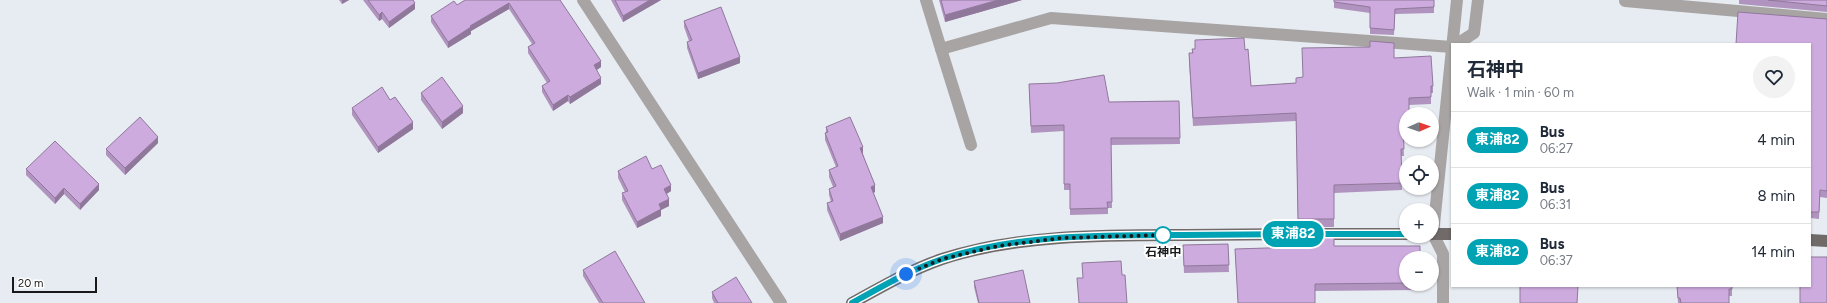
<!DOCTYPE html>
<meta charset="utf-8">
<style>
:root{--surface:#fff;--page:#f2f2f3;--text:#1f2937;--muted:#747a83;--line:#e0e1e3}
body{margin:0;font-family:Figtree,"Noto Sans JP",sans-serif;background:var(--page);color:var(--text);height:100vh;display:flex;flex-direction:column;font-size:15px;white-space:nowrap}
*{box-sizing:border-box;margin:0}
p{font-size:13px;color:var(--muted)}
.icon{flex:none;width:22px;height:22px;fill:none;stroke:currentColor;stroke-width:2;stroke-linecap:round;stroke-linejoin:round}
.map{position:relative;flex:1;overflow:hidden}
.side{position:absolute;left:1451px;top:43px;width:360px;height:244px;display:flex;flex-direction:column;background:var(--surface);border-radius:0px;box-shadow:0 1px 3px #0004}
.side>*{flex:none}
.badge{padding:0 8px;border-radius:13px;font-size:14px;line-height:26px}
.needle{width:26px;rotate:88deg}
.buttons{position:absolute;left:1399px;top:107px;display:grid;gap:8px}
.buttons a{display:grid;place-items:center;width:40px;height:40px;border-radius:50%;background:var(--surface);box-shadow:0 1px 3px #0004;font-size:20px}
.scale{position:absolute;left:12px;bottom:10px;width:85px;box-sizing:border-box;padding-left:4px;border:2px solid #17191b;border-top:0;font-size:11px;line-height:14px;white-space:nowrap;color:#17191b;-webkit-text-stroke:3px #fff;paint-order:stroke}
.you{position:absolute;width:20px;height:20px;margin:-10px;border:3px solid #fff;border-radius:50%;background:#1a73e8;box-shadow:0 0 0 6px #1a73e833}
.map>.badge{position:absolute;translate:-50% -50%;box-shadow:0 0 0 2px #fff}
.round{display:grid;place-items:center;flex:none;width:42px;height:42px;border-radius:21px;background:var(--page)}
.summary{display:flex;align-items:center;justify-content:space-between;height:68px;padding:0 16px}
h1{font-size:19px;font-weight:700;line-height:30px}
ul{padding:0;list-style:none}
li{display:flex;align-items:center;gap:12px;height:56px;padding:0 16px;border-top:1px solid var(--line)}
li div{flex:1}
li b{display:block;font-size:15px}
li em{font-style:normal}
li .badge{min-width:44px;font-weight:700;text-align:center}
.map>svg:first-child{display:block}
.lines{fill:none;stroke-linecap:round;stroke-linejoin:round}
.minor{stroke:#a8a4a4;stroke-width:12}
.major{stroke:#706a69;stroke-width:12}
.wall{fill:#b193bf}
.shaded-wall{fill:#90789b}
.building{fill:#ceabde;stroke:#90789b}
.line-casing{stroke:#fff;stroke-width:9}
.line{stroke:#00a3b4;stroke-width:6}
.walk{stroke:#17191b;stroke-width:4;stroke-dasharray:0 7.2}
.stop-dot{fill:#fff;stroke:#00a3b4;stroke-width:2}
.labels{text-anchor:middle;stroke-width:4;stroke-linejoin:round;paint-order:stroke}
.stop-label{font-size:12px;font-weight:bold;fill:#17191b;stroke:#fff}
</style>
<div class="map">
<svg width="1827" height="303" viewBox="0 0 1827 303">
<rect width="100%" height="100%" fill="#e7ecf2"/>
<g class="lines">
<g class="minor">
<polyline points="583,0 781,303"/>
<polyline points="926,0 941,49 1051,18 1452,47"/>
<polyline points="1625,1 1827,19"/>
<polyline points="1457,44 1474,33 1478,0"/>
<polyline points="941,49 971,145"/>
<polyline points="1443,303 1443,254 1433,234 1457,0"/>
</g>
<g class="major">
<polyline points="1432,234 1452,234"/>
<polyline points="1810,240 1827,241"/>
<path d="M852,303C881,287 910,270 942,259C1018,234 1109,235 1188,235C1261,234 1333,234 1406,234"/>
</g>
</g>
<g class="wall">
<polygon points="339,0 349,0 342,4"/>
<polygon points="363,0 413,0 415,9 389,28 382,19 379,21"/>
<polygon points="560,0 601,67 596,70 601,84 570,104 568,101 553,111 542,92 542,86 547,83 528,53 528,47 532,44 509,9 471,31 471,34 448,48 431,22 431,16 457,5"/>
<polygon points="611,0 661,0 623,22"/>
<polygon points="939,0 1022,0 945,22"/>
<polygon points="1434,0 1434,13 1395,14 1394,35 1370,34 1370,13 1334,8 1334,2"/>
<polygon points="1739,0 1827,0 1827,12 1739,4"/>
<polygon points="1827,19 1827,198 1820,197 1819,219 1810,218 1810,44"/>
<polygon points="684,21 740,63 698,79 687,48 687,42 689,41 684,27"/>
<polygon points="1192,49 1245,50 1251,86 1296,83 1302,77 1394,58 1433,86 1433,93 1431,93 1431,104 1409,105 1406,114 1406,130 1403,130 1404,156 1401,156 1402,190 1334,193 1334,227 1298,227 1296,121 1193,126 1189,60 1189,53 1192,53"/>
<polygon points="1029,84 1109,102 1179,101 1180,144 1111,145 1112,208 1108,208 1108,214 1070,215 1070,190 1064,190 1064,131 1031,133"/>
<polygon points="421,93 463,113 442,129 421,100"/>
<polygon points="390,100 413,129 378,153 352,115 352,108"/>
<polygon points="826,127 863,154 875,192 873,193 883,223 840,241 827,210 827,203 831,202 829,195 829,189 833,187 829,177 829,170 836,167 825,140 825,133 826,133"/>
<polygon points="158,143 125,175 106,155 106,149"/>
<polygon points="26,169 99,190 80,210 64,194 55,204 26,175"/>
<polygon points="652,169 671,191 667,194 669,206 661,210 661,216 637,228 622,200 622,193 625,192 618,178 618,171"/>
<polygon points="1228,244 1229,272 1184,273 1183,245"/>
<polygon points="1334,246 1406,258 1406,284 1421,284 1421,290 1315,291 1315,303 1238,303 1235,249"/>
<polygon points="583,270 645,303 599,303 583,276"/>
<polygon points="974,281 1030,303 978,303 974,287"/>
<polygon points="1677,286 1732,286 1732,296 1729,296 1729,303 1678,303"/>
<polygon points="712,292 752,303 714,303 712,298"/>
</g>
<g class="shaded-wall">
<polygon points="342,0 349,0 342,4"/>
<polygon points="650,0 661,0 623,22 623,16"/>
<polygon points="998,0 1022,0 945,22 945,15"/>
<polygon points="415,3 415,9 389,28 389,22"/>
<polygon points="509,3 509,9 471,31 471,34 448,48 448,42 470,26"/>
<polygon points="382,12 382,19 379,21 379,15"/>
<polygon points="740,57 740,63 698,79 698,73"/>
<polygon points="601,61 601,67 594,72 594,65"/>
<polygon points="601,78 601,84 570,104 570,97"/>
<polygon points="568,95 568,101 553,111 553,105"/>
<polygon points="463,106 463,113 442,129 442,122"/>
<polygon points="413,122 413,129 378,153 378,147"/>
<polygon points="158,137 158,143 125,175 125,168"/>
<polygon points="863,147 863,154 860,155 860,148"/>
<polygon points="99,184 99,190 80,210 80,204"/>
<polygon points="671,185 671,191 664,195 664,189"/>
<polygon points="875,185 875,192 871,194 871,187"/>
<polygon points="64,188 64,194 55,204 55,198"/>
<polygon points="669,199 669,206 661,210 661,216 637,228 637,222 659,204"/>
<polygon points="883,217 883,223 840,241 840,234"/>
</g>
<g class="building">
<polygon points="368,0 413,0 415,3 389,22 382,12 379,15"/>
<polygon points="465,0 560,0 601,61 594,65 601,78 570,97 568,95 553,105 542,86 550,81 528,47 535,43 509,3 470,26 471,27 448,42 431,16 454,1 457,5"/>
<polygon points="615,0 650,0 623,16"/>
<polygon points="941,0 998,0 945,15"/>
<polygon points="1334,0 1434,0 1434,7 1395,9 1394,30 1370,28 1370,7 1334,2"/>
<polygon points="1768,0 1827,0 1827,6"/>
<polygon points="721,7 740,57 698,73 687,42 692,40 684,21"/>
<polygon points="1738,12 1827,19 1827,191 1820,190 1819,212 1810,212 1810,44 1736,44"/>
<polygon points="1244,38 1245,50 1248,49 1251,86 1296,83 1296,78 1303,77 1302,48 1370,47 1370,41 1394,43 1394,58 1431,56 1433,86 1431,86 1431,97 1409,98 1409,114 1406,114 1406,122 1403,122 1404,149 1401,149 1402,183 1334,185 1334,219 1298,219 1296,113 1193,118 1189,53 1193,53 1192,49 1195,49 1195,40"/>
<polygon points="1104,75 1109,102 1179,101 1180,138 1111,138 1112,202 1107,202 1108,208 1070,209 1070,184 1064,184 1064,125 1031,126 1029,84 1057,83"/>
<polygon points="442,77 463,106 442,122 421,93"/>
<polygon points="382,87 390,100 395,97 413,122 378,147 352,108"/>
<polygon points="140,117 158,137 125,168 106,149"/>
<polygon points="850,117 863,147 860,148 875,185 871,187 883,217 840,234 827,203 833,201 829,189 836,186 829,170 838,166 825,133 828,132 826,127"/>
<polygon points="55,141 99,184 80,204 64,188 55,198 26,169"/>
<polygon points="646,156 652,169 661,165 671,185 664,189 669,199 659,204 661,209 637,222 622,193 628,191 618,171"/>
<polygon points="1298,234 1334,234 1334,246 1420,246 1420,258 1406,258 1406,283 1315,284 1315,303 1238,303 1235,249 1298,247"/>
<polygon points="1228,244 1229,265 1184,266 1183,245"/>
<polygon points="615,251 645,303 603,303 583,270"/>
<polygon points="1810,257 1827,257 1827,303 1800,303 1800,286 1810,286"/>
<polygon points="1121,261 1122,275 1125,275 1127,303 1079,303 1077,278 1083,278 1082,263"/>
<polygon points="1023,270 1030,303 979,303 974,281"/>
<polygon points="736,277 752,303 718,303 712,292"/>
<polygon points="1520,286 1578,286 1577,303 1520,303"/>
<polygon points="1677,286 1732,286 1732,289 1729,289 1729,303 1681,303 1680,298 1678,298"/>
</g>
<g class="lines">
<defs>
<path id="line" d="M852,303C881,287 910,270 942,259C1018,234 1103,235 1182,235C1257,234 1331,234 1406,234"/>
</defs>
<use href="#line" class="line-casing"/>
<use href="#line" class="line"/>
<polyline class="walk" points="906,274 942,259 998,246 1062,238 1163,235"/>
</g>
<circle class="stop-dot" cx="1163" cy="235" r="8"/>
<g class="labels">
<g class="stop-label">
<text x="1163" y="256">石神中</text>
</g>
</g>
</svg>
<div class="buttons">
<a><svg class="needle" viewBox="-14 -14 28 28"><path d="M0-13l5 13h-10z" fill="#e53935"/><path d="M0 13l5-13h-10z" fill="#747a83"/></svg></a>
<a><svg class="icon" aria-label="locate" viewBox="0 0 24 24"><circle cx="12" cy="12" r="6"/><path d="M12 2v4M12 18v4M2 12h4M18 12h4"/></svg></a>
<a>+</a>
<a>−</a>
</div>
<div class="scale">20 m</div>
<div class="you" style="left:906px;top:274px"></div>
<b class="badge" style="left:1293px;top:234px;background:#00a3b4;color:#fff">東浦82</b>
<section class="side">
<div class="summary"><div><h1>石神中</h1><p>Walk · 1 min · 60 m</p></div><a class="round"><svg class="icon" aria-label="heart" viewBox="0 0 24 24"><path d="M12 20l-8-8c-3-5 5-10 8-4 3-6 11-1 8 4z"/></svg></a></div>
<ul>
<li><span class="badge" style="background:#00a3b4;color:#fff">東浦82</span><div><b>Bus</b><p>06:27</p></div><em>4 min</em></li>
<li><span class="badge" style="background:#00a3b4;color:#fff">東浦82</span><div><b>Bus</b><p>06:31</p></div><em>8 min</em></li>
<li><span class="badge" style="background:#00a3b4;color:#fff">東浦82</span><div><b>Bus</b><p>06:37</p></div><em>14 min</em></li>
</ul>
</section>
</div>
